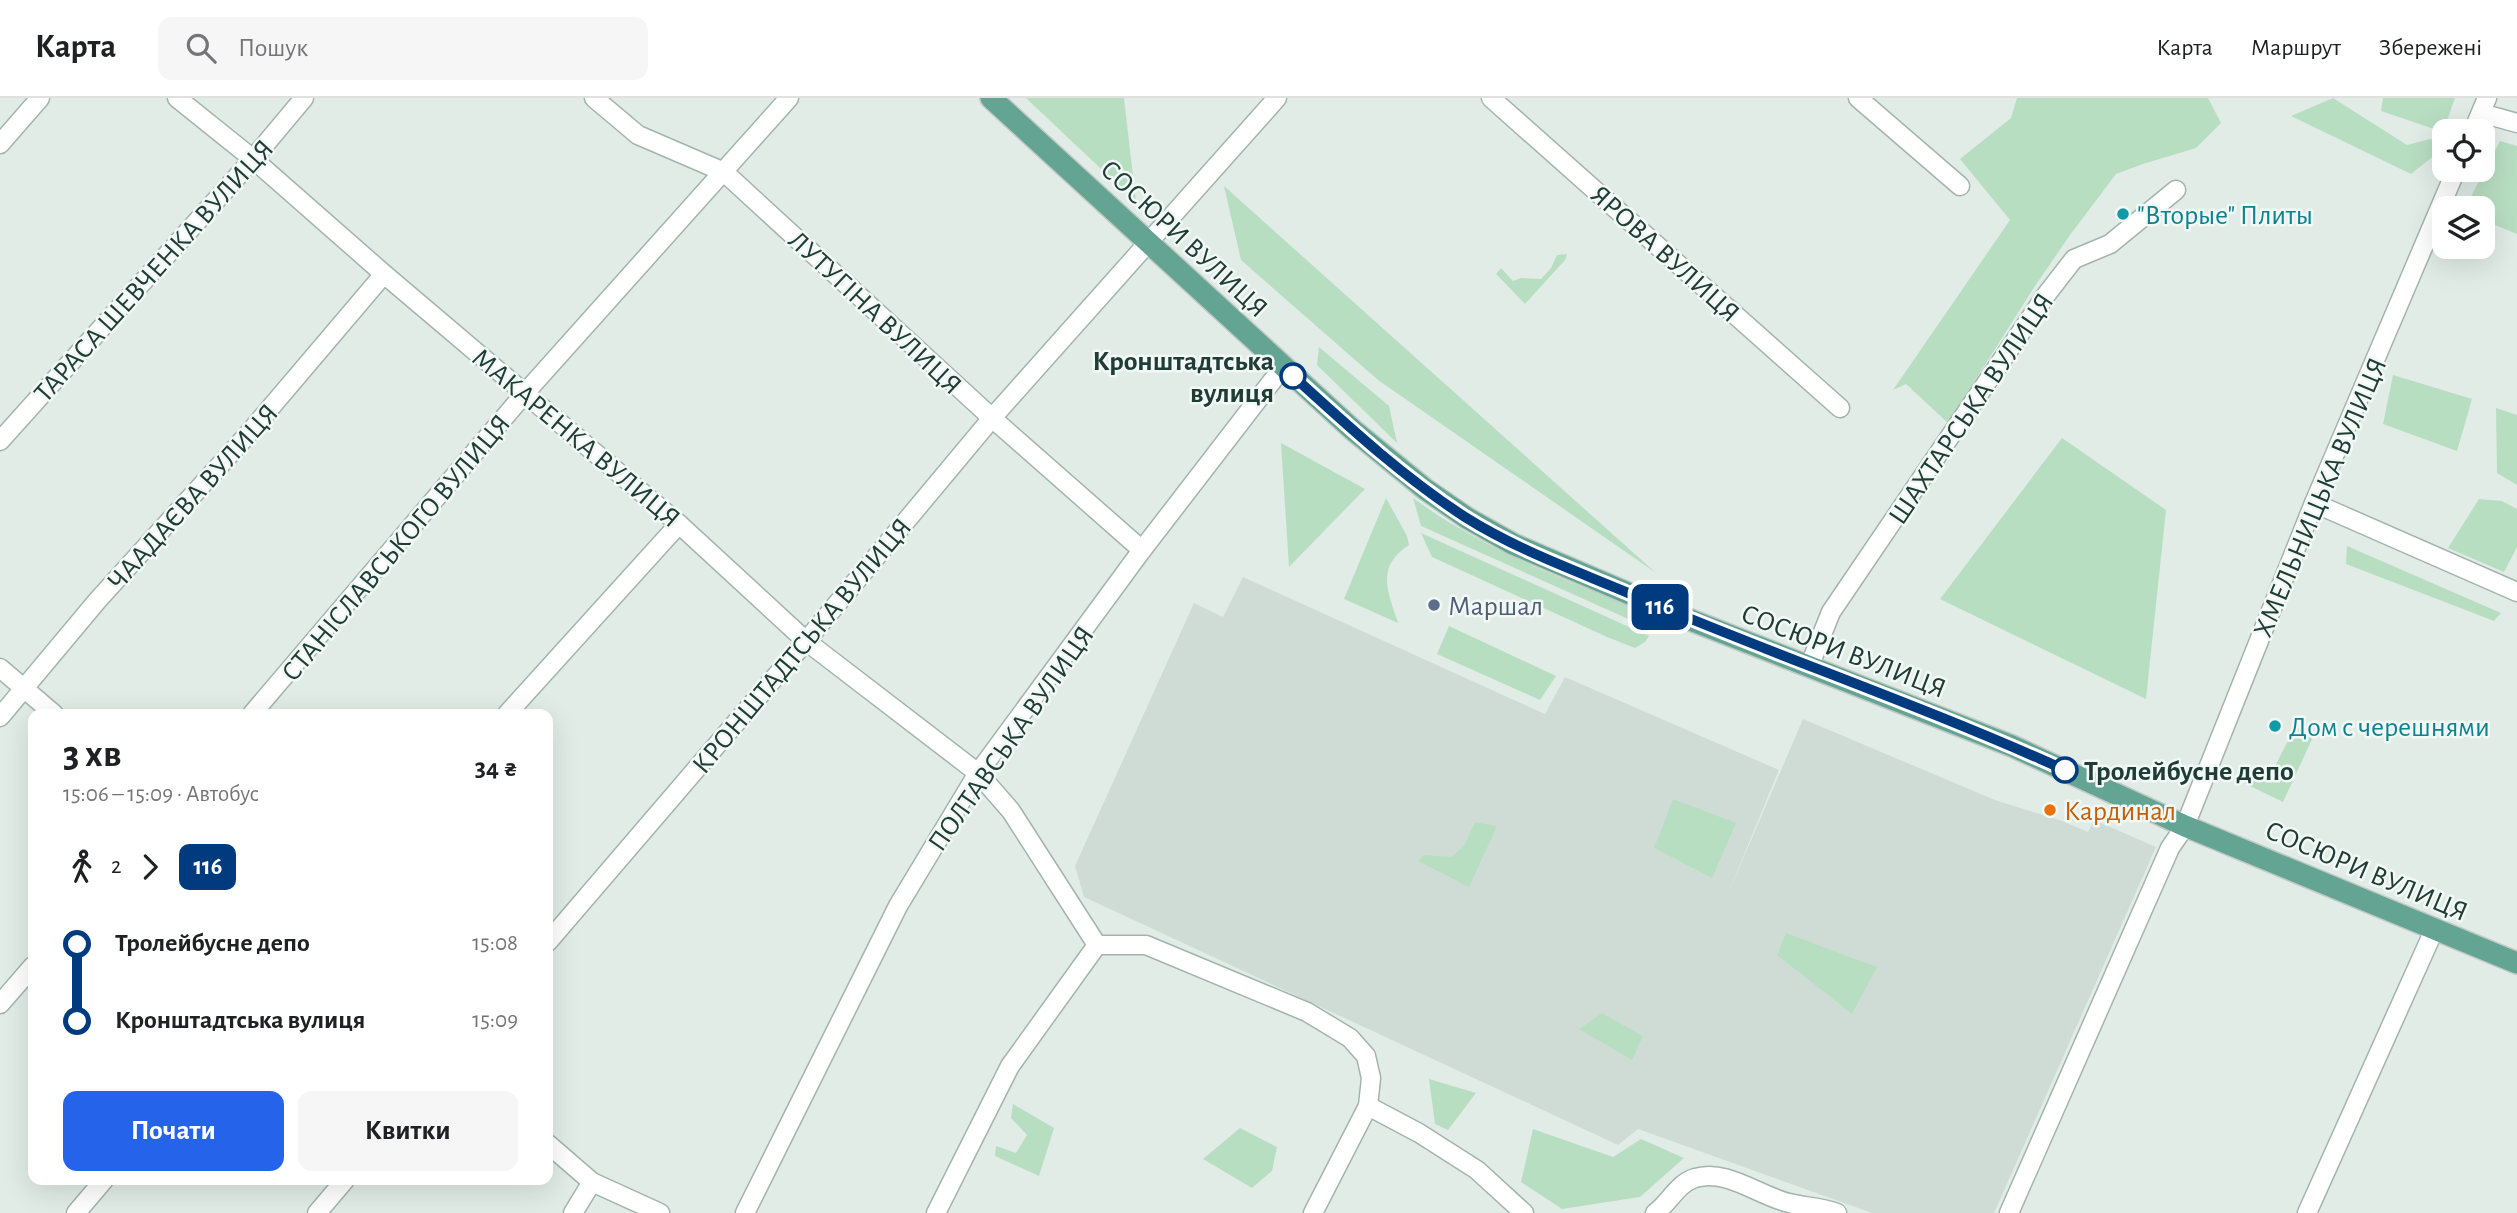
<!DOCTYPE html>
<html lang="uk">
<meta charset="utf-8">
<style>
:root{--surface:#fff;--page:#f6f6f6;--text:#202124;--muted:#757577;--line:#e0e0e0;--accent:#2563eb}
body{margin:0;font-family:"Alegreya Sans",sans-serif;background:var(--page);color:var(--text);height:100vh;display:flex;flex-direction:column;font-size:26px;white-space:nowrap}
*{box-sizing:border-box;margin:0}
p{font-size:23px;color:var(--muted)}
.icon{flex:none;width:38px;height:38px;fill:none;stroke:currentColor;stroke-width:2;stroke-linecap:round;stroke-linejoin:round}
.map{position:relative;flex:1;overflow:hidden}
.details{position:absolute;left:28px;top:611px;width:525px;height:476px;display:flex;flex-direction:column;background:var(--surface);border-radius:14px;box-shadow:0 7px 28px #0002}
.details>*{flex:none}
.badge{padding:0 14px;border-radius:10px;font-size:24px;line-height:46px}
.controls{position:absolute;left:2432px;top:21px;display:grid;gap:14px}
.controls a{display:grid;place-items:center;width:63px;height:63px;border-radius:14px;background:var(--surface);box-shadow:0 7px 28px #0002;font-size:35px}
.map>.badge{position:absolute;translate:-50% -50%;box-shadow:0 0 0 4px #fff}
.legs{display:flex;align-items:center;gap:10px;height:77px;padding:0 35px;font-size:23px}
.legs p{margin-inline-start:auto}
.overview{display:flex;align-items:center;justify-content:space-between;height:119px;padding:0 35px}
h1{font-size:38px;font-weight:700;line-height:52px}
.action{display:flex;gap:14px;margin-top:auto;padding:14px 35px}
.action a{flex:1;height:80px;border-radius:14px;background:var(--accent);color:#fff;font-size:28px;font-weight:700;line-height:80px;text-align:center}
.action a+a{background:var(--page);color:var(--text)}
ul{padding:0 35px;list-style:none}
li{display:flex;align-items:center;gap:24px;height:77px;font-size:26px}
li i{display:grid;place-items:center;width:10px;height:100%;margin:0 9px;background:currentColor}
li i::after{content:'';width:18px;height:18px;margin:-9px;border:5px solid;border-radius:50%;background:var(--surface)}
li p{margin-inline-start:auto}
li:first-child i{background:linear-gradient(#0000 50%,currentColor 0)}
li:last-child i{background:linear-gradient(currentColor 50%,#0000 0)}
header{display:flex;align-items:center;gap:42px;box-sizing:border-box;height:98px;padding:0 35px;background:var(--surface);border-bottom:2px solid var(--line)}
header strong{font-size:33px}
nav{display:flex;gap:38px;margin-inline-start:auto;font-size:24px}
.search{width:490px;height:63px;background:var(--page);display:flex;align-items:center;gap:18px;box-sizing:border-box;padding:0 24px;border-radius:14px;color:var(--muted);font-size:26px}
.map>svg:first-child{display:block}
.built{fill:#cfdcd6}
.green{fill:#b8dec2}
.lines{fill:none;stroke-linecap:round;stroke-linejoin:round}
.minor-casing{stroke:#a3b4ae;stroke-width:21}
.primary-casing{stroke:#c1c9c6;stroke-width:24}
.minor{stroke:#fff;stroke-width:18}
.primary{stroke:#63a492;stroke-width:21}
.line-1-casing{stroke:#fff;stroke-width:16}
.line-1{stroke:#003b80;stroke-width:10}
.culture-dot{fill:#0f9aa8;stroke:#f1f8f5;stroke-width:2.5}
.stop-1-dot{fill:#fff;stroke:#003b80;stroke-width:3.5}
.service-dot{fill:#5c6f8a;stroke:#f1f8f5;stroke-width:2.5}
.food-dot{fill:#e8710a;stroke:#f1f8f5;stroke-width:2.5}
.labels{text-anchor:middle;stroke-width:5;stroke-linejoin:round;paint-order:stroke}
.culture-label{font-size:28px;fill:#0d838f;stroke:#f1f8f5;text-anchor:start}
.street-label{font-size:28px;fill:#203d35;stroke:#f1f8f5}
.stop-label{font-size:28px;font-weight:bold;fill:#203d35;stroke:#f1f8f5;text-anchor:end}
.service-label{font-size:28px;fill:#4e5e75;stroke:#f1f8f5;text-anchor:start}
.food-label{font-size:28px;fill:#c56008;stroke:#f1f8f5;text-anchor:start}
</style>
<header>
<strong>Карта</strong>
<div class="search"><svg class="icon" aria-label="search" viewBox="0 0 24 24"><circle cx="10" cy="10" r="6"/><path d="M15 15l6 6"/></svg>Пошук</div>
<nav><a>Карта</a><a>Маршрут</a><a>Збережені</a></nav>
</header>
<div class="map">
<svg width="2517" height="1115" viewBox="0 0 2517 1115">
<rect width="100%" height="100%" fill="#e1ece7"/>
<polygon class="built" points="1243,479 1545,616 1565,579 1779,672 1727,798 1803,621 1995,702 2062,723 2088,734 2094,722 2156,749 1994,1115 1872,1115 1638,1031 1618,1047 1084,799 1075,768 1194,505 1223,519"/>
<g class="green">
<polygon points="1026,0 1124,0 1136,104"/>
<polygon points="2017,0 2208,0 2221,25 2196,50 2143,66 2116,76 2070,137 2035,188 1948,325 1906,286 1893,292 2010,122 1960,61 2011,20"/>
<polygon points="2333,0 2407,47 2430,41 2445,45 2445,49 2411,76 2291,18"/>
<polygon points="2383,0 2455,0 2443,34 2381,13"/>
<polygon points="2500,43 2517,48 2517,136 2483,122 2483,110 2465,110"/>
<polygon points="1224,88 1656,475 1378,282 1241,162"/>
<polygon points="1567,156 1565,162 1525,206 1496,176 1501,170 1513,183 1521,180 1541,181 1551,170 1557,157"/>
<polygon points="1319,249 1389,308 1397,345 1317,267"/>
<polygon points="2393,277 2472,301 2457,353 2383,326"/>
<polygon points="2496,310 2517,317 2517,387 2497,375"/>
<polygon points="2062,340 2166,412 2146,601 1940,501"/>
<polygon points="1281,345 1365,391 1289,469"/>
<path d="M1386,400L1407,438L1409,447C1375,469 1388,494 1398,525L1344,501Z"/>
<path d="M1413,400C1487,454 1570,484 1654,516L1660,521L1655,533L1421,428Z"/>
<polygon points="2479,401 2502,403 2517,411 2517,449 2504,474 2448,450"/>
<polygon points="1421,435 1649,538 1645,544 1635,550 1607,539 1432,459"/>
<polygon points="2347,448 2501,515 2494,523 2346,466"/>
<polygon points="1449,528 1556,578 1540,602 1437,556"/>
<polygon points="2295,629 2314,637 2283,704 2244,685 2249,669 2272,674"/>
<polygon points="1673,701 1736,725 1712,780 1654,750"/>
<polygon points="1475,724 1497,728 1469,789 1418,763 1424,757 1452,759 1464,748"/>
<polygon points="1786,835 1877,869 1852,916 1777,857"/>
<polygon points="1602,915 1643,938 1632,962 1579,931"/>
<polygon points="1429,981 1476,995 1448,1032 1435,1026"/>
<polygon points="1013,1006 1054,1030 1039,1078 995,1058 996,1048 1016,1055 1027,1037 1011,1020"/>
<polygon points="1240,1030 1277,1049 1272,1073 1252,1090 1203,1061"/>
<polygon points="1533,1031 1613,1059 1641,1041 1684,1060 1640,1099 1562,1111 1521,1084"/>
</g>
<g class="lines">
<defs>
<g id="minor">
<polyline points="177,0 253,61 384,176 679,426 806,543 978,675 1011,713 1097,847"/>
<polyline points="594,0 638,37 724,74 992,320 1142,452"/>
<polyline points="1491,0 1840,310"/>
<polyline points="1858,0 1960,88"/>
<polyline points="2481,15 2517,25"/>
<polyline points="2473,33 2487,0"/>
<polyline points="0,46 40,0"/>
<polyline points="0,343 253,61 304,0"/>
<polyline points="2314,405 2517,494"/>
<polyline points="1809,569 1831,514 2046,197 2074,161 2110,146 2176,92"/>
<polyline points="0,570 54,616"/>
<polyline points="252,616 526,294 789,0"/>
<polyline points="507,616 679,426"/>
<polyline points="0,619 97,503 249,335 384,176"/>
<polyline points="548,844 806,543 992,320 1277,0"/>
<polyline points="1097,847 1146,847 1307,914 1350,940 1366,958 1371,980 1368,1008 1419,1035 1477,1072 1524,1115"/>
<polyline points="0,906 33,868"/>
<polyline points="548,1046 592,1084 660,1115"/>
<polyline points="76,1115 104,1082"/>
<polyline points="317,1115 345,1082"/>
<polyline points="573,1115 592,1084"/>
<polyline points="745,1115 898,808 978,675 1142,452 1283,269"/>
<polyline points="936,1115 1010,968 1097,847"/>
<polyline points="1313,1115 1368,1008"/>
<path d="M1655,1115C1669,1105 1678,1085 1695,1080C1726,1070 1759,1098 1789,1105C1805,1109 1821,1109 1837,1115"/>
<polyline points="2009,1115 2170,750 2185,728 2314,405 2456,72"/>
<polyline points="2307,1115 2435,830"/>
</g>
<polyline id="primary" points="991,0 1353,332 1425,391 1467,420 1513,446 1693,523 2012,648 2185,728 2517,865"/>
</defs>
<use href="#minor" class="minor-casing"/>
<use href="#primary" class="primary-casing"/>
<use href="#minor" class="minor"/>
<use href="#primary" class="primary"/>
</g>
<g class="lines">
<defs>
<path id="line-1" d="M1293,278C1348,328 1402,378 1465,419C1517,452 1577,473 1633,497C1776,558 1924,608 2065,672"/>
</defs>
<use href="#line-1" class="line-1-casing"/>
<use href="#line-1" class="line-1"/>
</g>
<g class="culture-dot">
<circle cx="2123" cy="116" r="7"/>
<circle cx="2275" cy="628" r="7"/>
</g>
<g class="stop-1-dot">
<circle cx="1293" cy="278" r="12"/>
<circle cx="2065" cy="672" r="12"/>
</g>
<circle class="service-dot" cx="1434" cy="507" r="7"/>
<circle class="food-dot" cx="2050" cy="712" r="7"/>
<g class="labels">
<g class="culture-label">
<text x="2137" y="126">"Вторые" Плиты</text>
<text x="2289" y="638">Дом с черешнями</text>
</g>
<g class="street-label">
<text transform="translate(1185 140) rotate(43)" y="10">СОСЮРИ ВУЛИЦЯ</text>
<text transform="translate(1666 155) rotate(42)" y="10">ЯРОВА ВУЛИЦЯ</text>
<text transform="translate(153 172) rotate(-48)" y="10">ТАРАСА ШЕВЧЕНКА ВУЛИЦЯ</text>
<text transform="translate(876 214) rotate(43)" y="10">ЛУТУГІНА ВУЛИЦЯ</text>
<text transform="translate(1970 310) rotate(-56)" y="10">ШАХТАРСЬКА ВУЛИЦЯ</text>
<text transform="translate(577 339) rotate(40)" y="10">МАКАРЕНКА ВУЛИЦЯ</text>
<text transform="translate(192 398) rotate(-48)" y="10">ЧААДАЄВА ВУЛИЦЯ</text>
<text transform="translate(2319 399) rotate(-67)" y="10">ХМЕЛЬНИЦЬКА ВУЛИЦЯ</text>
<text transform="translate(395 449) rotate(-50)" y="10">СТАНІСЛАВСЬКОГО ВУЛИЦЯ</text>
<text transform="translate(801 547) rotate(-50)" y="10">КРОНШТАДТСЬКА ВУЛИЦЯ</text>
<text transform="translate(1844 552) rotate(21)" y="10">СОСЮРИ ВУЛИЦЯ</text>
<text transform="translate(1010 640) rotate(-55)" y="10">ПОЛТАВСЬКА ВУЛИЦЯ</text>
<text transform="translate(2367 772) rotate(23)" y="10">СОСЮРИ ВУЛИЦЯ</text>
</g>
<g class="stop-label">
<text x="1274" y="272">Кронштадтська<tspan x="1274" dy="32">вулиця</tspan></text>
<text x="2084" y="682" text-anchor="start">Тролейбусне депо</text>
</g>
<g class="service-label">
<text x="1448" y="517">Маршал</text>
</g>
<g class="food-label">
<text x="2064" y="722">Кардинал</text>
</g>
</g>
</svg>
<div class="controls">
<a><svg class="icon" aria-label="locate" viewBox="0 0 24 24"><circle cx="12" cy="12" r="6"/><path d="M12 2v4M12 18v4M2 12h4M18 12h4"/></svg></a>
<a><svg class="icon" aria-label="layers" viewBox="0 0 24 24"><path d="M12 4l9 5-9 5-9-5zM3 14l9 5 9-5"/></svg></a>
</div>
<b class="badge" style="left:1660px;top:509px;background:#003b80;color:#fff">116</b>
<section class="details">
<div class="overview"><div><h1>3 хв</h1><p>15:06 – 15:09 · Автобус</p></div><b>34 ₴</b></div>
<div class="legs"><svg class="icon" aria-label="walk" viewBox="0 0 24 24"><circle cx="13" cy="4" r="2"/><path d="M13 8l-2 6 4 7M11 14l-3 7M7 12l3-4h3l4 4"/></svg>2<svg class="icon" aria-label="forward" viewBox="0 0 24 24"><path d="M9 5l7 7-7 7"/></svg><b class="badge" style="background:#003b80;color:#fff">116</b></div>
<ul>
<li><i style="color:#003b80"></i><b>Тролейбусне депо</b><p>15:08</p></li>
<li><i style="color:#003b80"></i><b>Кронштадтська вулиця</b><p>15:09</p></li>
</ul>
<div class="action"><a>Почати</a><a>Квитки</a></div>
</section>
</div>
